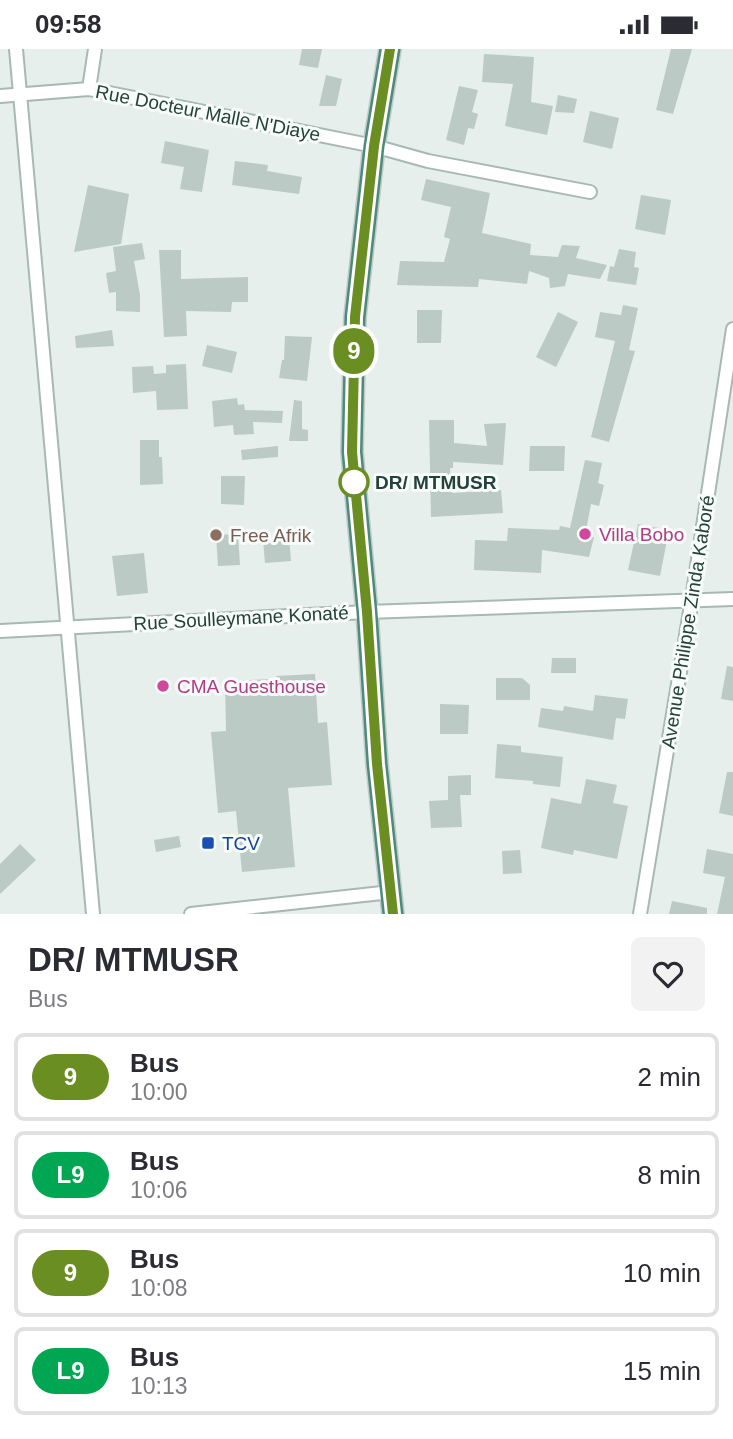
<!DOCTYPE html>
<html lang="en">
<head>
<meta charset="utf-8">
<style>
  :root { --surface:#fff; --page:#f2f2f3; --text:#2b2b33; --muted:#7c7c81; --line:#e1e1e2 }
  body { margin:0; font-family:Arial,sans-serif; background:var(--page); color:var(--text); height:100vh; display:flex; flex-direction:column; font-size:26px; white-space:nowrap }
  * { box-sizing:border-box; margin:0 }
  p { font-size:23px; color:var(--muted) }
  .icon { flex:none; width:38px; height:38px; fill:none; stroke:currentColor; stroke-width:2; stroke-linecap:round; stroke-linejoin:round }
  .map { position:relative; height:865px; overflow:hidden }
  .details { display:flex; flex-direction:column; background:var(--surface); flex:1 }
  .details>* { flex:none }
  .badge { padding:0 14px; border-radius:23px; font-size:24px; line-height:46px }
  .map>.badge { position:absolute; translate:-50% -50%; box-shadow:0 0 0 4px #fff }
  .round { display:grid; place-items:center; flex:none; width:74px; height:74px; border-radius:10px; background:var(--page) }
  .overview { display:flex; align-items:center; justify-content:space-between; height:119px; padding:0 28px }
  h1 { font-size:33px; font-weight:600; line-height:52px }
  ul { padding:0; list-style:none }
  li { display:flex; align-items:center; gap:21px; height:88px; margin:0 14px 10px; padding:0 14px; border:4px solid var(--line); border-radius:10px }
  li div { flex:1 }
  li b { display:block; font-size:26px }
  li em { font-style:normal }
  li .badge { min-width:77px; font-weight:700; text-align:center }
  .status { display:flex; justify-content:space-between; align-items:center; height:49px; padding:0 35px; background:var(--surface); direction:ltr }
  .status svg { height:19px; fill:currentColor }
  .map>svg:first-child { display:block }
</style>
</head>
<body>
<div class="status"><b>09:58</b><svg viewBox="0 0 49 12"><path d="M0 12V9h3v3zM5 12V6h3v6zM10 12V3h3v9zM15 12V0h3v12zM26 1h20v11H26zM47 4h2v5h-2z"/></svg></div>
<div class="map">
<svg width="733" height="865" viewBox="0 0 733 865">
  <rect width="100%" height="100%" fill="#e6efeb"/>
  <!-- building -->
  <g fill="#bbcac4">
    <path d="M 302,0 L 322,0 L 318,19 L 299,16 Z"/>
    <path d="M 671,0 L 692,0 L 673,65 L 656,61 Z"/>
    <path d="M 484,5 L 534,8 L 531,53 L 553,57 L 547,86 L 505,77 L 513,35 L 482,33 Z"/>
    <path d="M 326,26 L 342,30 L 336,57 L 319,57 Z"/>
    <path d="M 459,37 L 478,41 L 472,63 L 478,65 L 474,80 L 468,79 L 464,96 L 446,91 Z"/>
    <path d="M 558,46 L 577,50 L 574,64 L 555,63 Z"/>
    <path d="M 590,62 L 619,69 L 612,100 L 583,93 Z"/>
    <path d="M 165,92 L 209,101 L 202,143 L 180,140 L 184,118 L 161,114 Z"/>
    <path d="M 235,112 L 268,116 L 267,122 L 302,128 L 299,145 L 232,136 Z"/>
    <path d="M 426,130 L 490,144 L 482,184 L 531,195 L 530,206 L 558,208 L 562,196 L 580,197 L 576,209 L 607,216 L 600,230 L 568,225 L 565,237 L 550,239 L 549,229 L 529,222 L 527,235 L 479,230 L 478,238 L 397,236 L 400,212 L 444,213 L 450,190 L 444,188 L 451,158 L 421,151 Z"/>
    <path d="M 88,136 L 129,145 L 121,195 L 74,203 Z"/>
    <path d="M 641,146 L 671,151 L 665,186 L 635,180 Z"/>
    <path d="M 142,194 L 145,210 L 134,212 L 140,246 L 140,263 L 116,262 L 116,243 L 109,244 L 106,224 L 116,222 L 113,198 Z"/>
    <path d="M 619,200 L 636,203 L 634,218 L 639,219 L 636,236 L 607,232 L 610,217 L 614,218 Z"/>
    <path d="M 159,201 L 181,201 L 181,230 L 248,228 L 248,253 L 232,253 L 231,263 L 186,262 L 187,287 L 164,288 Z"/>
    <path d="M 623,256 L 638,259 L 629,301 L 635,302 L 609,393 L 591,388 L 615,292 L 595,288 L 600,263 L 621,266 Z"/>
    <path d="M 417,261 L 442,261 L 441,294 L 417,294 Z"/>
    <path d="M 558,263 L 578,273 L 556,318 L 536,308 Z"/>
    <path d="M 112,281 L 114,297 L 76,299 L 75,287 Z"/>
    <path d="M 285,287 L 312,288 L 307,332 L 279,329 L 282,311 L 284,311 Z"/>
    <path d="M 207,296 L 237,303 L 232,324 L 202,317 Z"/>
    <path d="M 186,315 L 188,360 L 157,361 L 156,342 L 133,344 L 132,318 L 153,317 L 154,325 L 166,324 L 166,316 Z"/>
    <path d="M 237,349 L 238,356 L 244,355 L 245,361 L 283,362 L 282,374 L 253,373 L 254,385 L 234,386 L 233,376 L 214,378 L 212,352 Z"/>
    <path d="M 294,351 L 302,352 L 302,380 L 308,381 L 308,392 L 289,392 Z"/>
    <path d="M 429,371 L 454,371 L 454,394 L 487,397 L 484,375 L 506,374 L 503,416 L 453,413 L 453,419 L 450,419 L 452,444 L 501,441 L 503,464 L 431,468 Z"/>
    <path d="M 140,391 L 159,391 L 159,408 L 162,408 L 163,435 L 140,436 Z"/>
    <path d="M 278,397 L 278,408 L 242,411 L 241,401 Z"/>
    <path d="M 530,397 L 565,397 L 564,422 L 529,422 Z"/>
    <path d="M 585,411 L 602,414 L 598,434 L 604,436 L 599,457 L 591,455 L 585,487 L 594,488 L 589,508 L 542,501 L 541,524 L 474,521 L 475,491 L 507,492 L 508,479 L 559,481 L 560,477 L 570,479 Z"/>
    <path d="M 221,427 L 245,427 L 244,456 L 221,455 Z"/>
    <path d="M 638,475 L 669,481 L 660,527 L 628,521 Z"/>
    <path d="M 238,485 L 240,516 L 218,517 L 216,486 Z"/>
    <path d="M 289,488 L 291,512 L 265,514 L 263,491 Z"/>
    <path d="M 144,504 L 148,544 L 117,547 L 112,507 Z"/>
    <path d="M 552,609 L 576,609 L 576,624 L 551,624 Z"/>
    <path d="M 727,617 L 733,618 L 733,652 L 721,650 Z"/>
    <path d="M 315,625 L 318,674 L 327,673 L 332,736 L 288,739 L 295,818 L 242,823 L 236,762 L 218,764 L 211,683 L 226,682 L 225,632 L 276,630 L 276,627 Z"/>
    <path d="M 496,629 L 522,629 L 530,636 L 530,651 L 496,651 Z"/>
    <path d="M 595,646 L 628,650 L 625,670 L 616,669 L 613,691 L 538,678 L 541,659 L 563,662 L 564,657 L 593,662 Z"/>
    <path d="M 440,655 L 469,656 L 468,685 L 440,685 Z"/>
    <path d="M 497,695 L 521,697 L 521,703 L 563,708 L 560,738 L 533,735 L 533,732 L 495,729 Z"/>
    <path d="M 727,723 L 733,723 L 733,767 L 719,764 Z"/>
    <path d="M 471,726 L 471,746 L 460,746 L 462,778 L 431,779 L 429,752 L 448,751 L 448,727 Z"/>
    <path d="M 586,730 L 617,736 L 613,754 L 628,757 L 617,810 L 574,801 L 573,806 L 541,799 L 551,749 L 581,755 Z"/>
    <path d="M 179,787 L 181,798 L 156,803 L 154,791 Z"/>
    <path d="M 20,795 L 36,811 L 0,845 L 0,815 Z"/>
    <path d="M 707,800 L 733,805 L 733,865 L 717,865 L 725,828 L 703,824 Z"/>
    <path d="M 520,801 L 522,824 L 503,825 L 502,802 Z"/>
    <path d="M 672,852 L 707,859 L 707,865 L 669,865 Z"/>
  </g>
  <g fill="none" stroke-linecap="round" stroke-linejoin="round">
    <defs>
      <g id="minor">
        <path d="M 16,0 L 93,865"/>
        <path d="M 89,40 L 95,0"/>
        <path d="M 0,47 L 89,40 L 374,97 L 428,112 L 590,143"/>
        <path d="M 0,582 L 367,563 L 733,550"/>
        <path d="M 191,865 L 391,843"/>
        <path d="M 640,865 L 692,550 L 733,280"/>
      </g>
      <path id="trunk" d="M 390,0 L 374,97 L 355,268 L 352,403 L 367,563 L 377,715 L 393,865"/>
    </defs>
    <!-- minor casing -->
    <use href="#minor" stroke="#a8b8b2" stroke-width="16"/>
    <!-- trunk casing -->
    <use href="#trunk" stroke="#c2cac8" stroke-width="24"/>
    <!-- minor -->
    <use href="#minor" stroke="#fff" stroke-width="12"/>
    <!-- trunk -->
    <use href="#trunk" stroke="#4c8a7c" stroke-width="21"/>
  </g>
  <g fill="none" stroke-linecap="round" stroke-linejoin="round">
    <defs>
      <path id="line" d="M 390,0 L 374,97 L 355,268 L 352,403 L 367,563 L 377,715 L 393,865"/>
    </defs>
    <!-- line casing -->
    <use href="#line" stroke="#fff" stroke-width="16"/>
    <!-- line -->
    <use href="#line" stroke="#6b8e23" stroke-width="10"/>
  </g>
  <!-- markers -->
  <circle fill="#fff" stroke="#6b8e23" stroke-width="3.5" cx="354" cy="433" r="14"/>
  <g fill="#d1479c" stroke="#f7fbf9" stroke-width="2.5">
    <circle cx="585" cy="485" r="7"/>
    <circle cx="163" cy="637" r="7"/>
  </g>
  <circle fill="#8d6e63" stroke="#f7fbf9" stroke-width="2.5" cx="216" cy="486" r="7"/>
  <rect fill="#1a4fb4" stroke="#f7fbf9" stroke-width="2.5" x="201" y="787" width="14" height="14" rx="3.5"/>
  <g text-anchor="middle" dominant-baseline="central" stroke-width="6" stroke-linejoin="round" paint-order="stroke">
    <!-- street labels -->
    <g font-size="19" fill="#24423a" stroke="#f7fbf9">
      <text transform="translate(208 64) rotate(11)">Rue Docteur Malle N'Diaye</text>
      <text transform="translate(241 569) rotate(-3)">Rue Soulleymane Konaté</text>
      <text transform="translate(688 573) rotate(-81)">Avenue Philippe Zinda Kaboré</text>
    </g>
    <!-- stop labels -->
    <g font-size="19" font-weight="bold" fill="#24423a" stroke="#f7fbf9" text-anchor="start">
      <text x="375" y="433">DR/ MTMUSR</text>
    </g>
    <!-- hotel labels -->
    <g font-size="19" fill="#b23c85" stroke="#f7fbf9" text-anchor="start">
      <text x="599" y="485">Villa Bobo</text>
      <text x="177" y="637">CMA Guesthouse</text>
    </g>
    <!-- education labels -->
    <g font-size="19" fill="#785e54" stroke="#f7fbf9" text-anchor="start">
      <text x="230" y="486">Free Afrik</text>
    </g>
    <!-- transit labels -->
    <g font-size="19" fill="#164399" stroke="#f7fbf9" text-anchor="start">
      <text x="222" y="794">TCV</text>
    </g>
  </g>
</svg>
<b class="badge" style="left:354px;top:302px;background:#6b8e23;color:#fff">9</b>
</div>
<section class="details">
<div class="overview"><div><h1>DR/ MTMUSR</h1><p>Bus</p></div><a class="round"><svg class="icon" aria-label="heart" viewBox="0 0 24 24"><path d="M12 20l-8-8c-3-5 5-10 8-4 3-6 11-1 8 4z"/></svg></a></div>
<ul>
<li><span class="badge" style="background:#6b8e23;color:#fff">9</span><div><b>Bus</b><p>10:00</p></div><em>2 min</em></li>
<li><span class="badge" style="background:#00a651;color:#fff">L9</span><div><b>Bus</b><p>10:06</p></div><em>8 min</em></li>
<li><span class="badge" style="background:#6b8e23;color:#fff">9</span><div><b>Bus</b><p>10:08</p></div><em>10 min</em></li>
<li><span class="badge" style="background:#00a651;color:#fff">L9</span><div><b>Bus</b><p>10:13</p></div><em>15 min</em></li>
</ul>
</section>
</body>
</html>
